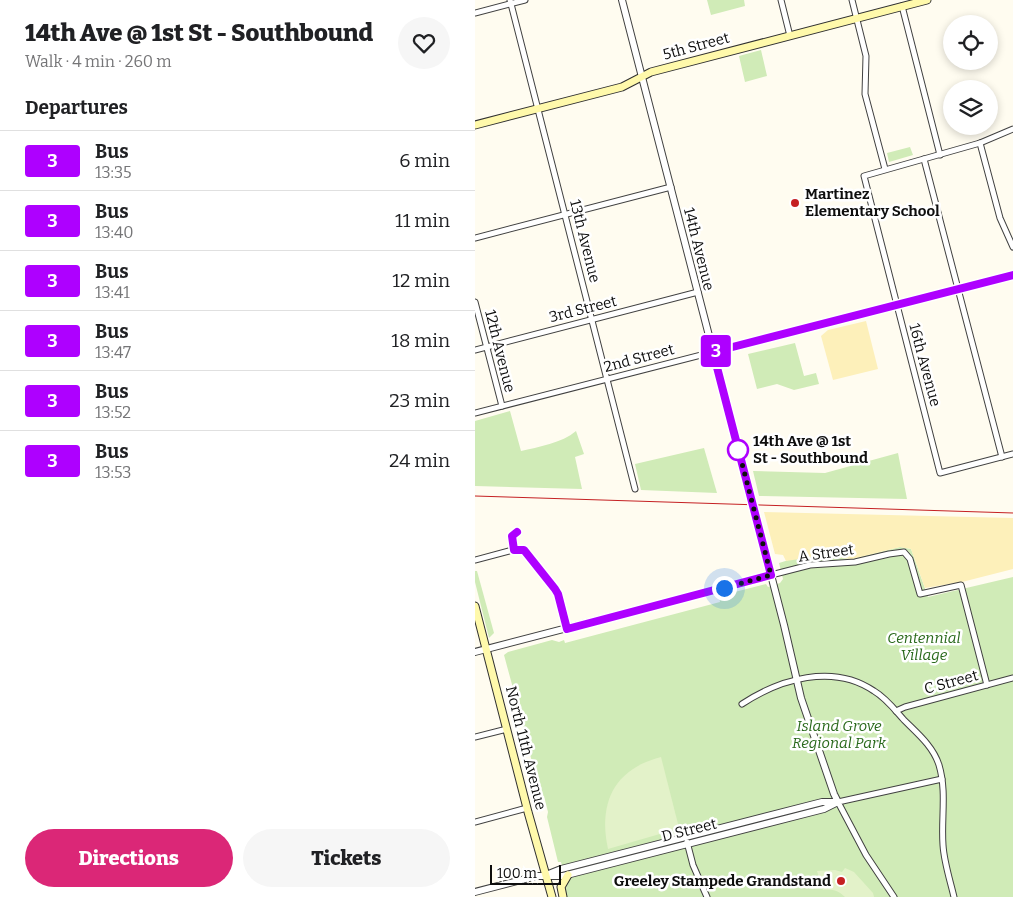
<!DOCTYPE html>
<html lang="en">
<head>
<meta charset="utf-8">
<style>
  :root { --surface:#fff; --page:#f6f6f6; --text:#202124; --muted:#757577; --line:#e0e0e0; --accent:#db2777 }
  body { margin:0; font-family:Bitter,serif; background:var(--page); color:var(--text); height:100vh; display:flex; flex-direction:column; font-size:19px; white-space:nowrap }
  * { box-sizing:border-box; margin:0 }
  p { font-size:16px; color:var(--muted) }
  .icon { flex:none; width:28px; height:28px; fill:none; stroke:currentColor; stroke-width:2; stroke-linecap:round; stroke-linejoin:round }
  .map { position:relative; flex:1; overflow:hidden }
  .details { display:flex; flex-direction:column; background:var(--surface); width:475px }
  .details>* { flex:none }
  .badge { padding:0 10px; border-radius:4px; font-size:18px; line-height:32px }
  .buttons { position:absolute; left:468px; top:15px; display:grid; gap:10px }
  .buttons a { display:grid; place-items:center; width:55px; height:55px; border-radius:50%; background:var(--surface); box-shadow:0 2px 8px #0003; font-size:25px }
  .scale { position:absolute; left:15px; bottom:12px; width:71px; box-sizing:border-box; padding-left:5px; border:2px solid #0e0e0e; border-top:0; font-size:14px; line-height:18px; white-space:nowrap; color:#0e0e0e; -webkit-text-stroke:4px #fff; paint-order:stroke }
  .you { position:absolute; width:25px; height:25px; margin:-12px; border:4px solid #fff; border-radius:50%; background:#1a73e8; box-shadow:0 0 0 8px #1a73e833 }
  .map>.badge { position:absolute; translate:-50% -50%; box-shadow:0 0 0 2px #fff }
  h2 { padding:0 25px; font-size:19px; line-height:45px }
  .round { display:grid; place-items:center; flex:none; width:52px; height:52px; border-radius:26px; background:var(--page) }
  .summary { display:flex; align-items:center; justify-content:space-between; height:85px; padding:0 25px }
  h1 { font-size:24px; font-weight:800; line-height:38px }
  .cta { display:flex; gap:10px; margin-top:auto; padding:10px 25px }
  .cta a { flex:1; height:58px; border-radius:30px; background:var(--accent); color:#fff; font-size:20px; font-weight:800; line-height:58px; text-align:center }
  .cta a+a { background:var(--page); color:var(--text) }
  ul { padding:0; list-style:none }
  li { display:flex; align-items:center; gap:15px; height:60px; padding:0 25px; border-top:1px solid var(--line) }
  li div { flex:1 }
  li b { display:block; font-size:19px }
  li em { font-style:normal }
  li .badge { min-width:55px; font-weight:700; text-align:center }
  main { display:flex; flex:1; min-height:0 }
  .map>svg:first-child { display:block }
</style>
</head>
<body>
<main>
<section class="details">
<div class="summary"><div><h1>14th Ave @ 1st St - Southbound</h1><p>Walk · 4 min · 260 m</p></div><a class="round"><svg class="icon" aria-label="heart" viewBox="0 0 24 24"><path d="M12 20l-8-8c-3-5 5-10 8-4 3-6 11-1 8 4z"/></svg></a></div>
<h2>Departures</h2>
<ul>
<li><span class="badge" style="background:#ae00ff;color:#fff">3</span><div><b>Bus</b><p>13:35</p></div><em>6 min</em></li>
<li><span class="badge" style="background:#ae00ff;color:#fff">3</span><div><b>Bus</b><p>13:40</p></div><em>11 min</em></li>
<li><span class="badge" style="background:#ae00ff;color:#fff">3</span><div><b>Bus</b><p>13:41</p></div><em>12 min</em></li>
<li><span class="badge" style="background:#ae00ff;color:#fff">3</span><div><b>Bus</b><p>13:47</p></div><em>18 min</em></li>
<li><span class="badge" style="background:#ae00ff;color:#fff">3</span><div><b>Bus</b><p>13:52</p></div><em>23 min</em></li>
<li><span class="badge" style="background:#ae00ff;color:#fff">3</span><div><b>Bus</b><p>13:53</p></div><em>24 min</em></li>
</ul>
<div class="cta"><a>Directions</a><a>Tickets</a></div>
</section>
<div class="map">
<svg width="538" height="897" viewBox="0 0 538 897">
  <rect width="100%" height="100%" fill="#fffcf0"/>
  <!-- green -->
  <g fill="#d0ebb7">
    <path d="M 232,0 L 269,0 L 270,6 L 236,15 Z"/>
    <path d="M 286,50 L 292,76 L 270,82 L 264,56 Z"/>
    <path d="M 435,147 L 438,155 L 414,162 L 412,153 Z"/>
    <path d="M 320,343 L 329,376 L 341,373 L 344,384 L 319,390 L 302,384 L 282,389 L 273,354 Z"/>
    <path d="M 35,411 L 46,451 C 63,447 87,443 101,431 L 109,454 L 100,457 L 107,489 L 0,486 L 0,421 Z"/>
    <path d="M 229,448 L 242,493 L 166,490 L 160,464 Z"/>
    <path d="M 423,453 L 432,499 L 284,496 L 278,471 L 350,473 Z"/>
    <path d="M 425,547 L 436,549 L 453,597 L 538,577 L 538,897 L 92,897 L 90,890 L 92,884 L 86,862 L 83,862 L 72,817 L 73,812 L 69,796 L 65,794 L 50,734 L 50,729 L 49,729 L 29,655 L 33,652 L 77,640 L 84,642 L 89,640 L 90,643 L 245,602 L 244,596 L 291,584 L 293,587 L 305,583 L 308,579 L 304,563 L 317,559 L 345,556 L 377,559 Z"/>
    <path d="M 2,571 L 19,633 L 14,638 L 0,582 L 0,571 Z"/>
  </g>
  <!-- sand -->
  <g fill="#fdf0ba">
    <path d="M 391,321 L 403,369 L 358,380 L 346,336 L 353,330 Z"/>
    <path d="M 289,512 L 538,518 L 538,569 L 487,582 L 450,588 L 436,549 L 425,547 L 377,559 L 345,556 L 311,561 L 308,555 L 300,554 Z"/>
  </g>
  <!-- pitch -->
  <g fill="#e3f2c9">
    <path d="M 186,757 L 203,824 L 202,829 L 133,849 C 123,803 139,769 186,757 Z"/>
    <path d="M 370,868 L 379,872 L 398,893 L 399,897 L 370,897 C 363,890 357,889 348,890 L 342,871 L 360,870 L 367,872 Z"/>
  </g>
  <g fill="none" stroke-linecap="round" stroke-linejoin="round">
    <defs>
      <g id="minor">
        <path d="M 35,0 L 160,489"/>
        <path d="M 306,0 L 315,36"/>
        <path d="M 377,0 L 391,56 L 390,94 L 410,169"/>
        <path d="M 427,6 L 465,155"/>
        <path d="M 0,13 L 50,0"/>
        <path d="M 538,129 L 505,143 L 389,176 L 465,473 L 538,454"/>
        <path d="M 505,143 L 525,218 L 538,247"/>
        <path d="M 449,159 L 527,457"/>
        <path d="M 0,238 L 196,187"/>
        <path d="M 0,302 L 27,406"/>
        <path d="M 0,350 L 223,292"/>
        <path d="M 0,413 L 538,275"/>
        <path d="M 0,560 L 34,551"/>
        <path d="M 296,575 L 335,565 L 380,562 L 414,554 L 429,552 L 435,559 L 445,594 L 486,585 L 512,685"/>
        <path d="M 267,704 C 305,679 358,663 399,691 C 411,698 420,710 429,720 C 442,733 458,746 464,765 C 472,792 466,818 468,845 C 469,862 475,880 479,897"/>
        <path d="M 421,711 L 430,707 L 538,678"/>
        <path d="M 0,737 L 32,729"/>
        <path d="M 0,822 L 52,808"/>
        <path d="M 212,842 L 218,865 L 232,897"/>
        <path d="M 419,897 L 391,855 L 363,802 L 467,779"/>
      </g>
      <g id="tertiary">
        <path d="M 147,0 L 309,625 L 326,698 L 359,794 L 363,802"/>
        <path d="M 0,652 L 296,575"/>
        <path d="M 71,875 L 86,869 L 347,802 L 362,802"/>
        <path d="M 0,892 L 62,876 L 88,876 L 349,809 L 363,802"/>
      </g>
      <g id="secondary">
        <path d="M 0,125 L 147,87 L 176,72 L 452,0"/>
        <path d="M 0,606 L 53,812 L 77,897"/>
        <path d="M 88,897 L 86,887 L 93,875"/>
      </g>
    </defs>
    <!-- minor casing -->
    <use href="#minor" stroke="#414141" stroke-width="7"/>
    <!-- tertiary casing -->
    <use href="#tertiary" stroke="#414141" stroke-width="8"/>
    <!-- secondary casing -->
    <use href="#secondary" stroke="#303030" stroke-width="9"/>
    <!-- minor -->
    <use href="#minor" stroke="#fff" stroke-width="5"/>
    <!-- tertiary -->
    <use href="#tertiary" stroke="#fff" stroke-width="6"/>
    <!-- secondary -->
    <use href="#secondary" stroke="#fff9ab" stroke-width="7"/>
    <!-- rail -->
    <path stroke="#c52022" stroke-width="1" d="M 0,496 L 538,513"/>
  </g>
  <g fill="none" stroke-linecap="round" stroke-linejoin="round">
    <defs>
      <path id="line" d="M 42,532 L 37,536 L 39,550 L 49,550 L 80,589 L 83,594 L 92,629 L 296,575 L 238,352 L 538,275"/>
    </defs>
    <!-- line casing -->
    <use href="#line" stroke="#fff" stroke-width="11"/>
    <!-- line -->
    <use href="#line" stroke="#ae00ff" stroke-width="8"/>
    <!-- walk -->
    <path stroke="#0e0e0e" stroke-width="5" stroke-dasharray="0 9" d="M 249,588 L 296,575 L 263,448 L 263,450"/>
  </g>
  <!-- markers -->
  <g fill="#c52022" stroke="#fff" stroke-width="2">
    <circle cx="320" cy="203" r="5"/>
    <circle cx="366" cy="881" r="5"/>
  </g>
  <circle fill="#fff" stroke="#ae00ff" stroke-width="2.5" cx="263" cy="450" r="10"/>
  <g text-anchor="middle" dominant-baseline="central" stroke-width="5" stroke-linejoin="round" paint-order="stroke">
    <!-- street labels -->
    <g font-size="15" fill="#0e0e0e" stroke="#fff">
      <text transform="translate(221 46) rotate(-15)">5th Street</text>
      <text transform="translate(110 241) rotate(76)">13th Avenue</text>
      <text transform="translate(224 249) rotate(76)">14th Avenue</text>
      <text transform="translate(108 309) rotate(-14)">3rd Street</text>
      <text transform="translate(25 351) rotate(76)">12th Avenue</text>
      <text transform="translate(164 358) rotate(-15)">2nd Street</text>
      <text transform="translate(450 365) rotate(75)">16th Avenue</text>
      <text transform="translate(351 553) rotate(-8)">A Street</text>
      <text transform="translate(476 682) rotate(-15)">C Street</text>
      <text transform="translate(51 748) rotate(76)">North 11th Avenue</text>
      <text transform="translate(214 830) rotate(-14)">D Street</text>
    </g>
    <!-- poi labels -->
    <g font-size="15" font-weight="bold" fill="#0e0e0e" stroke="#fff" text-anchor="start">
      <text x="330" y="194">Martinez<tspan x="330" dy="17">Elementary School</tspan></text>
      <text x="356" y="881" text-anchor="end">Greeley Stampede Grandstand</text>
    </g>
    <!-- stop labels -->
    <g font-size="15" font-weight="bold" fill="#0e0e0e" stroke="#fff" text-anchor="start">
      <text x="278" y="441">14th Ave @ 1st<tspan x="278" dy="17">St - Southbound</tspan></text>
    </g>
    <!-- park labels -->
    <g font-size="15" font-style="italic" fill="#29691b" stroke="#fff">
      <text x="449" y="638">Centennial<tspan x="449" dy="17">Village</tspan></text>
      <text x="364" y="726">Island Grove<tspan x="364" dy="17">Regional Park</tspan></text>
    </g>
  </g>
</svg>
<div class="buttons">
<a><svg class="icon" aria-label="locate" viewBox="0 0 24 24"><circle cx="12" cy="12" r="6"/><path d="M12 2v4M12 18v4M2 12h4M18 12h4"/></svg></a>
<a><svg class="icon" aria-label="layers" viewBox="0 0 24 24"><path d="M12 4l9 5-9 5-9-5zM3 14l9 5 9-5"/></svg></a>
</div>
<div class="scale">100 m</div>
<div class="you" style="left:249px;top:588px"></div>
<b class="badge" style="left:241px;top:351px;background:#ae00ff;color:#fff">3</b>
</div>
</main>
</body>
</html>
